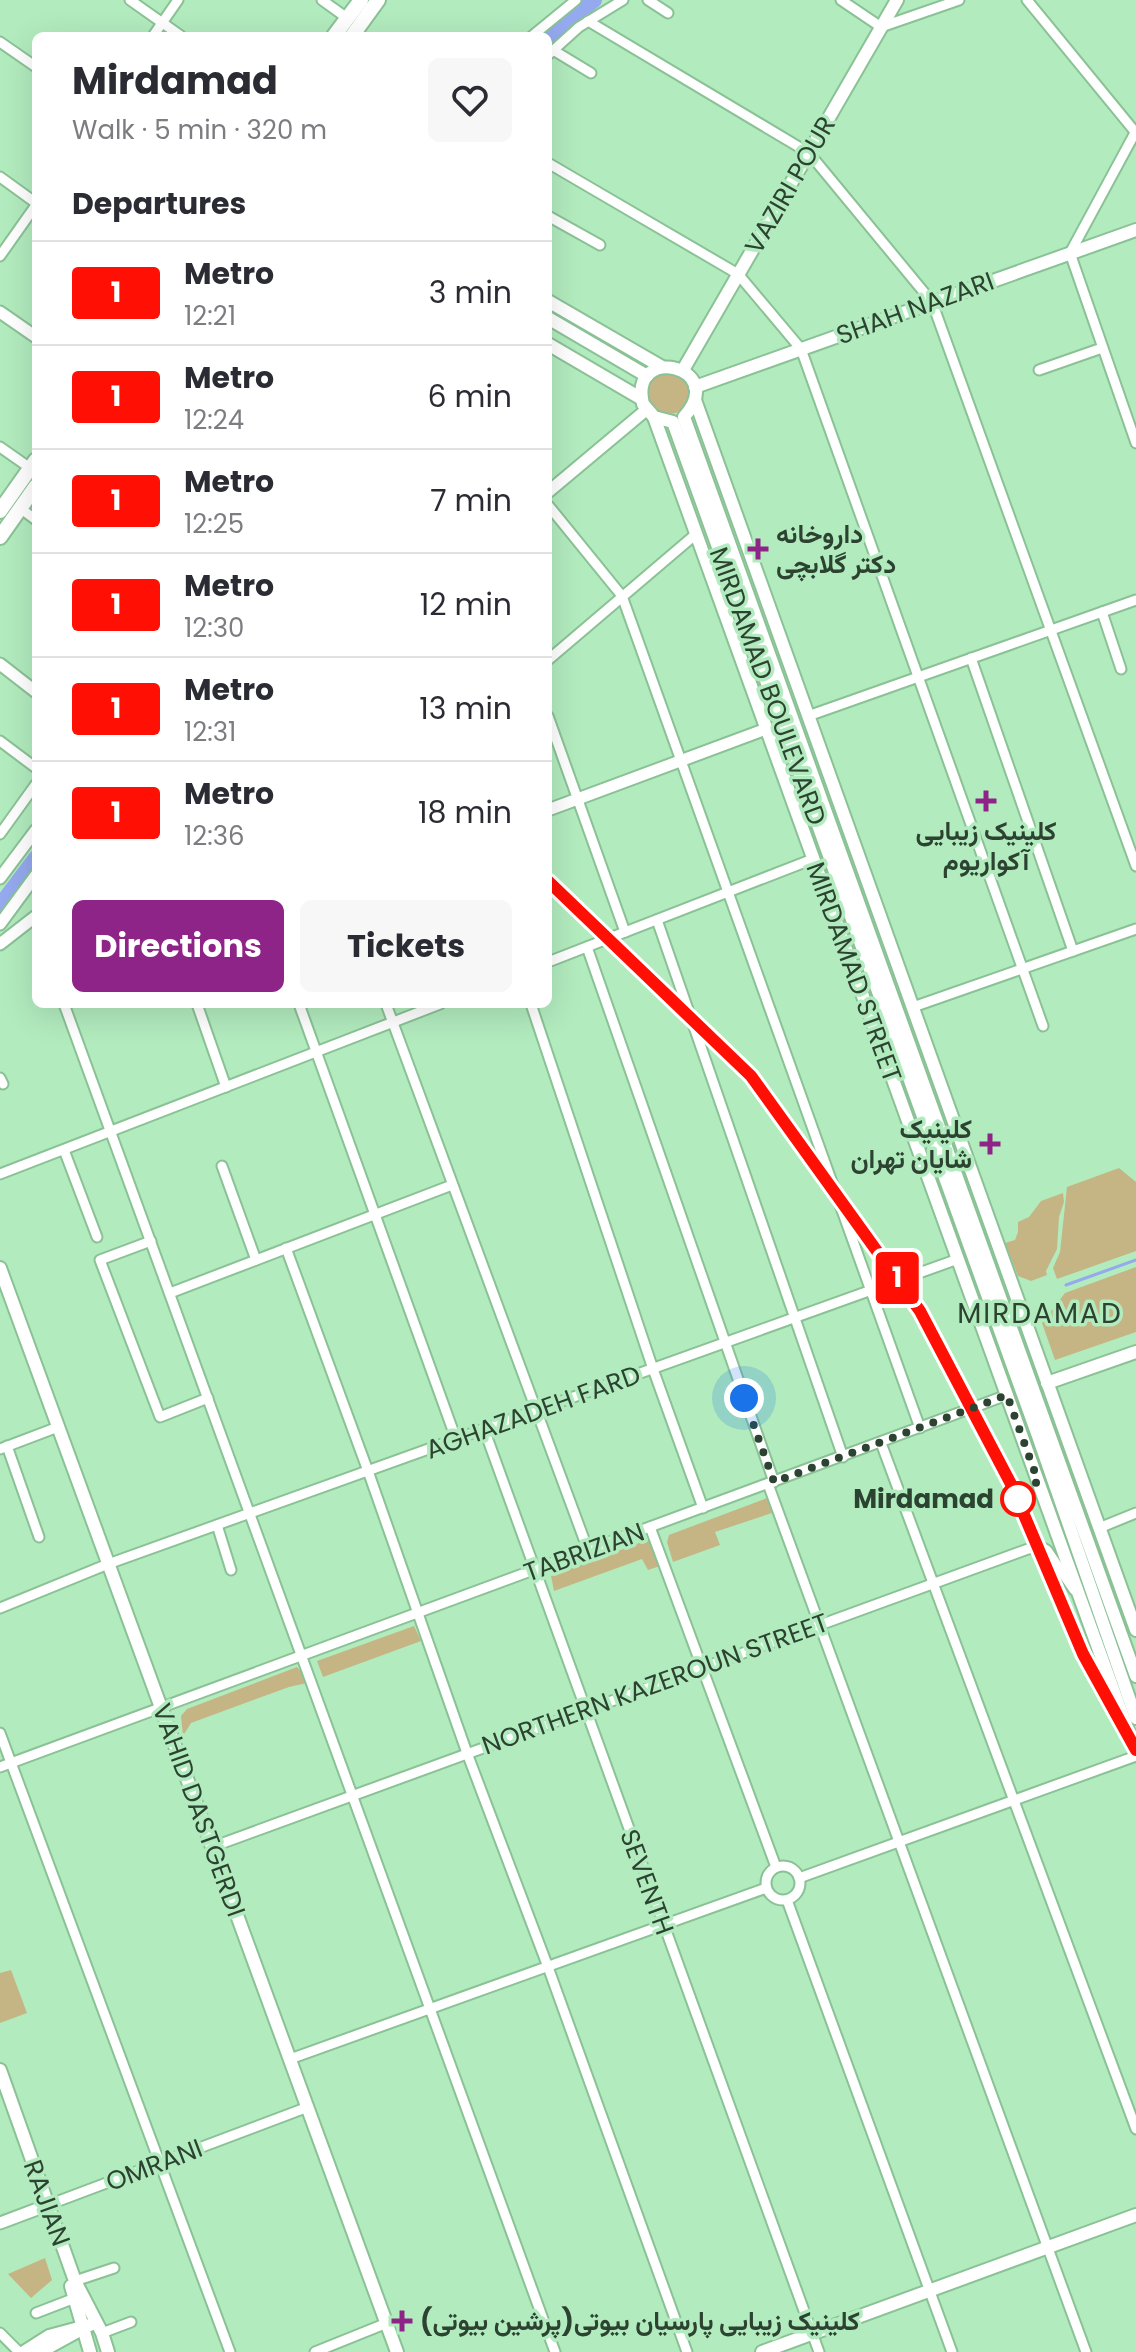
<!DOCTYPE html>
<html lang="en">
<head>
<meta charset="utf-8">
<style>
  :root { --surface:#fff; --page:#f7f7f7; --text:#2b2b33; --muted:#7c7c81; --line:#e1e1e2; --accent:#8e2488 }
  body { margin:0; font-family:Poppins,Vazirmatn,sans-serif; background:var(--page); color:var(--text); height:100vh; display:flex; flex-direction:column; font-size:30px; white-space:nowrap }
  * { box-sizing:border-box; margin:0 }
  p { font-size:26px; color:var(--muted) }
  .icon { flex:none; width:44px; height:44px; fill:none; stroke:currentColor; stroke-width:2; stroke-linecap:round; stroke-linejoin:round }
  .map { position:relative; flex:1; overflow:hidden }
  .sheet { position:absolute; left:32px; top:32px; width:520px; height:976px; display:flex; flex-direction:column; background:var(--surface); border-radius:12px; box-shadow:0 8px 32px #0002 }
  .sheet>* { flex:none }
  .badge { padding:0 16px; border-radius:6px; font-size:28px; line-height:52px }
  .you { position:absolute; width:40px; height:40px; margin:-20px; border:6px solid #fff; border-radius:50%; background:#1a73e8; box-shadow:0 0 0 12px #1a73e833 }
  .map>.badge { position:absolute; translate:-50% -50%; box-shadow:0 0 0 4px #fff }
  h2 { padding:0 40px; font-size:30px; line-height:72px }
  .round { display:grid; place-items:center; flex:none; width:84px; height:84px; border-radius:12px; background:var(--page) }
  .overview { display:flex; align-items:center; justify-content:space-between; height:136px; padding:0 40px }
  h1 { font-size:38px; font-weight:700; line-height:60px }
  .action { display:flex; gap:16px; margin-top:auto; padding:16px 40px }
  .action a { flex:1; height:92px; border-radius:12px; background:var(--accent); color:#fff; font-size:32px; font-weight:700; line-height:92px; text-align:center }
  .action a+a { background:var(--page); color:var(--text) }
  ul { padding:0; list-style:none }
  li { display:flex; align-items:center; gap:24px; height:104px; padding:0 40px; border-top:2px solid var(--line) }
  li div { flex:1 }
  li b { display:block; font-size:30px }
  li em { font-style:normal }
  li .badge { min-width:88px; font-weight:700; text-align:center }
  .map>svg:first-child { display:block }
</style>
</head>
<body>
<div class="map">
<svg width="1136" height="2352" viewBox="0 0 1136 2352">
  <rect width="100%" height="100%" fill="#b2ebbe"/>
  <!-- green -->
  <g fill="#c6b584">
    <circle cx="669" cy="393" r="21"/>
    <path d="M 1119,1168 L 1136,1182 L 1136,1251 L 1057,1279 L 1053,1268 L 1060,1252 L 1067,1187 Z"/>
    <path d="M 1063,1193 L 1064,1202 L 1059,1217 L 1057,1249 L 1046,1271 L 1047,1275 L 1031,1281 L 1018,1276 L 1005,1243 L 1015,1240 L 1018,1232 L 1018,1222 L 1029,1217 L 1041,1201 Z"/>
    <path d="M 1136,1267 L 1136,1332 L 1055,1360 L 1042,1323 L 1065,1293 Z"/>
    <path d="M 767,1498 L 772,1513 L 715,1532 L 720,1545 L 673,1562 L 667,1542 L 669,1535 Z"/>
    <path d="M 650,1539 L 660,1566 L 648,1570 L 642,1559 L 554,1591 L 551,1576 Z"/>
    <path d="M 414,1626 L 421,1641 L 323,1677 L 317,1661 Z"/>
    <path d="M 297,1667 L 305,1676 L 307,1683 L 289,1687 L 191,1723 L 183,1736 L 181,1716 L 187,1709 Z"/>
    <path d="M 11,1970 L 27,2013 L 0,2023 L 0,1973 Z"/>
    <path d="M 45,2258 L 52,2280 L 31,2298 L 8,2274 Z"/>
  </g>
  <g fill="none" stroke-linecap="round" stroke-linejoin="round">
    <!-- stream -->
    <path stroke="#94a9ee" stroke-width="3" d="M 1066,1285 L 1136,1260"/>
    <!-- river -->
    <g stroke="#94a9ee" stroke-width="16">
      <path d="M 548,37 L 594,0"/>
      <path d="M 0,906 L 36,858"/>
    </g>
    <defs>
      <g id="minor">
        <path d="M 130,0 L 181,36"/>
        <path d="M 322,0 L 347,18"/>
        <path d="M 648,0 L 668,13"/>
        <path d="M 841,0 L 881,27 L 959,0"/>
        <path d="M 1027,0 L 1136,133"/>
        <path d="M 588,21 L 809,153 L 932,302 L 1136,866"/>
        <path d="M 153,36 L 178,0"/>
        <path d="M 532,36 L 576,0"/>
        <path d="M 0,42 L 36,67"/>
        <path d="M 553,50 L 591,73"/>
        <path d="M 548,55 L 579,27 L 623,0"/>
        <path d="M 1136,131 L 1070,253 L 1136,443"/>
        <path d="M 548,163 L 738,274 L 801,349 L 1043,1026"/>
        <path d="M 0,177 L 36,203"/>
        <path d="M 548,216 L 600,245"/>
        <path d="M 0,256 L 36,205"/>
        <path d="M 1039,370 L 1102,348"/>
        <path d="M 0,447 L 30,468"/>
        <path d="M 548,505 L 622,596 L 920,1428"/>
        <path d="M 20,508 L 36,520"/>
        <path d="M 1102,612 L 1121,669"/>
        <path d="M 971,658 L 1073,951"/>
        <path d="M 548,660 L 696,534"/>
        <path d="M 548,716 L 625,932"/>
        <path d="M 808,716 L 1136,600"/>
        <path d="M 0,741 L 36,768"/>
        <path d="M 0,834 L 36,784"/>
        <path d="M 657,920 L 843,1457"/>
        <path d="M 587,947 L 774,1482"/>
        <path d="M 548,962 L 813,859"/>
        <path d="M 64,1004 L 555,2352"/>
        <path d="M 197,1004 L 226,1087"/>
        <path d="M 299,1004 L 456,1439"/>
        <path d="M 386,1004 L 588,1550"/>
        <path d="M 531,1004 L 653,1369 L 703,1508"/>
        <path d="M 913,1007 L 1136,929"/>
        <path d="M 0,1078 L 3,1084"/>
        <path d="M 64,1150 L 97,1237"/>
        <path d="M 222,1166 L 256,1260"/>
        <path d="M 0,1174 L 440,1004"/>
        <path d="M 151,1241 L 100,1260 L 160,1417 L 208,1398"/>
        <path d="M 286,1248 L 368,1471 L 467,1753 L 548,1967 L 687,2352"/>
        <path d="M 170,1293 L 452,1185"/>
        <path d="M 484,1429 L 819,2352"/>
        <path d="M 881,1443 L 1136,2129"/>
        <path d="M 7,1446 L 39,1537"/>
        <path d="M 0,1449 L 58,1427"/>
        <path d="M 768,1484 L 1086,2352"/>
        <path d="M 217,1525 L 231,1570"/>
        <path d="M 650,1527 L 776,1867"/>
        <path d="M 1099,1528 L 1136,1513"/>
        <path d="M 0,1608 L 108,1564 L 958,1259"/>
        <path d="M 0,1733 L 230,2352"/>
        <path d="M 0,1767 L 1007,1395"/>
        <path d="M 212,1847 L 1028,1549 L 1041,1547 L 1047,1550 L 1074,1590"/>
        <circle cx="783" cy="1883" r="17"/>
        <path d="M 799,1878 L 1136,1756"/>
        <path d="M 787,1900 L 952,2352"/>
        <path d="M 290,2059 L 766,1888"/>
        <path d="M 48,2205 L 308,2107"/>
        <path d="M 75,2281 L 114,2268"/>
        <path d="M 36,2313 L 75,2298"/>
        <path d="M 0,2333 L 19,2352"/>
        <path d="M 102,2333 L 131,2322"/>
        <path d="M 315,2352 L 387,2323"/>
      </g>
      <g id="tertiary">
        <path d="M 0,312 L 36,337"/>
        <path d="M 548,492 L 646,410"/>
        <path d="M 0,664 L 36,692"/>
        <path d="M 548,810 L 766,729"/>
        <path d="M 0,878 L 36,830"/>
        <path d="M 0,924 L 36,875"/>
        <path d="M 0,944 L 36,916"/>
        <path d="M 0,2223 L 48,2205"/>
      </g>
      <g id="secondary">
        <path d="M 548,301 L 662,367"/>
        <path d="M 548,318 L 647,376"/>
        <path d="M 548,344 L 642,399"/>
        <path d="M 683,370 L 897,0"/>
        <path d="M 695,387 L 1136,230"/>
        <path d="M 695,400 L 1136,1630"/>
        <path d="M 654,417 L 1136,1753"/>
        <path d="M 0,1268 L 397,2352"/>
        <path d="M 1047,1383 L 1136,1352"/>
        <path d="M 1136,1676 L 684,417 C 730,366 628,343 643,404 L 654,417 L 673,422 L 1038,1436 L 1136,1718"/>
        <path d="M 0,2070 L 75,2281 L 102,2333 L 108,2352"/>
        <path d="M 71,2286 L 90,2352"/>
        <path d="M 24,2352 L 49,2336 L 90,2325"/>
        <path d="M 40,2352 L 78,2331"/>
        <path d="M 762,2352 L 1136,2215"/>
      </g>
      <g id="primary">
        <path d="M 334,36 L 361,0"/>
        <path d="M 352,36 L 378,0"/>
        <path d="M 0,511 L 36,460"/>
        <path d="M 0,537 L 36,486"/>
      </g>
    </defs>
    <!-- minor casing -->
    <use href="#minor" stroke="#8ac296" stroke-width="13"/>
    <!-- tertiary casing -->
    <use href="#tertiary" stroke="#8ac296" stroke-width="15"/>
    <!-- secondary casing -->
    <use href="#secondary" stroke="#8ac296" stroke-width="16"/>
    <!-- primary casing -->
    <use href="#primary" stroke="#8ac296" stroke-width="18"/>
    <!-- minor -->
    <use href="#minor" stroke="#fff" stroke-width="9"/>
    <!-- tertiary -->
    <use href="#tertiary" stroke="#fff" stroke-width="11"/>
    <!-- secondary -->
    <use href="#secondary" stroke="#fff" stroke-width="12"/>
    <!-- primary -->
    <use href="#primary" stroke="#fff" stroke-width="14"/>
  </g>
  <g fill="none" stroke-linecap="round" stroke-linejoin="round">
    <defs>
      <path id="line" d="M 548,881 L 751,1076 L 920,1311 L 1011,1484 L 1083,1654 L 1136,1750"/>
    </defs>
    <!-- line casing -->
    <use href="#line" stroke="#fff" stroke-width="18"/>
    <!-- line -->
    <use href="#line" stroke="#ff0f04" stroke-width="12"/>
    <!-- walk -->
    <path stroke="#2c4331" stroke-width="8" stroke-dasharray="0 14.4" d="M 744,1398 L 774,1482 L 1007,1395 L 1038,1481 L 1018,1499"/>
  </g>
  <!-- markers -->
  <g fill="#8e2488" stroke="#b2ebbe" stroke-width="3">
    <path d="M754 537h8v8h8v8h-8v8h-8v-8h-8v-8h8z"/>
    <path d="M982 789h8v8h8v8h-8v8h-8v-8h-8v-8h8z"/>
    <path d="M986 1132h8v8h8v8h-8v8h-8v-8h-8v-8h8z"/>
    <path d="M398 2309h8v8h8v8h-8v8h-8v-8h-8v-8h8z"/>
  </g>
  <circle fill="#fff" stroke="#ff0f04" stroke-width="4" cx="1018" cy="1499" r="16"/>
  <g text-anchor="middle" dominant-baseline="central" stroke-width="7" stroke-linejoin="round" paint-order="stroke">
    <!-- street labels -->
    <g font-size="26" fill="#2c4331" stroke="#b2ebbe">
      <text transform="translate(790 185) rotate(-60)">VAZIRI POUR</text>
      <text transform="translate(915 308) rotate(-20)">SHAH NAZARI</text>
      <text transform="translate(768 686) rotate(70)">MIRDAMAD BOULEVARD</text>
      <text transform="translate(854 972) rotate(70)">MIRDAMAD STREET</text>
      <text transform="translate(533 1412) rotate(-20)">AGHAZADEH FARD</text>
      <text transform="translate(584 1552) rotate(-20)">TABRIZIAN</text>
      <text transform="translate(655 1684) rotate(-20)">NORTHERN KAZEROUN STREET</text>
      <text transform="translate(199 1810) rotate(70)">VAHID DASTGERDI</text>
      <text transform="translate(647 1882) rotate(70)">SEVENTH</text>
      <text transform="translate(154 2165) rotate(-21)">OMRANI</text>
      <text transform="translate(47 2203) rotate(70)">RAJIAN</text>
    </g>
    <!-- poi labels -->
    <g font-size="26" font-weight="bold" fill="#2c4331" stroke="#b2ebbe" text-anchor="start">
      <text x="776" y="534">داروخانه<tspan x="776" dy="30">دکتر گلابچی</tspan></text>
      <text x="986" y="831" text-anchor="middle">کلینیک زیبایی<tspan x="986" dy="30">آکواریوم</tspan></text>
      <text x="972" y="1129" text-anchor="end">کلینیک<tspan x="972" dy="30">شایان تهران</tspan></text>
      <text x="420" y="2321">کلینیک زیبایی پارسیان بیوتی(پرشین بیوتی)</text>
    </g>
    <!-- stop labels -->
    <g font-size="26" font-weight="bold" fill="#2c4331" stroke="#b2ebbe" text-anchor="end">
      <text x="994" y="1499">Mirdamad</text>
    </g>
    <!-- neighbourhood labels -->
    <g font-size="28" letter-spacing="2" fill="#2c4331" stroke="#b2ebbe">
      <text x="1040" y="1313">MIRDAMAD</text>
    </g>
  </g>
</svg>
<div class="you" style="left:744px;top:1398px"></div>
<b class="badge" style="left:897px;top:1278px;background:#ff0f04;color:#fff">1</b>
<section class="sheet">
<div class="overview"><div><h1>Mirdamad</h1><p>Walk · 5 min · 320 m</p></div><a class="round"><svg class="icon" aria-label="heart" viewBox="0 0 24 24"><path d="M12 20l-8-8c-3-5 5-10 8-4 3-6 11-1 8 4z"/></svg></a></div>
<h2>Departures</h2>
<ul>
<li><span class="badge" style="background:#ff0f04;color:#fff">1</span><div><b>Metro</b><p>12:21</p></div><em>3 min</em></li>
<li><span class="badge" style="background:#ff0f04;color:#fff">1</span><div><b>Metro</b><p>12:24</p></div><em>6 min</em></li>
<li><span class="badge" style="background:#ff0f04;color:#fff">1</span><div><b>Metro</b><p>12:25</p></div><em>7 min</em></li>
<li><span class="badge" style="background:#ff0f04;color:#fff">1</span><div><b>Metro</b><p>12:30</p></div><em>12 min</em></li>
<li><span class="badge" style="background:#ff0f04;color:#fff">1</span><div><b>Metro</b><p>12:31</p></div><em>13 min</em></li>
<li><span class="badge" style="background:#ff0f04;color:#fff">1</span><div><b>Metro</b><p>12:36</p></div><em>18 min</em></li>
</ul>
<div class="action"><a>Directions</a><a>Tickets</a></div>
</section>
</div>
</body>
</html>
